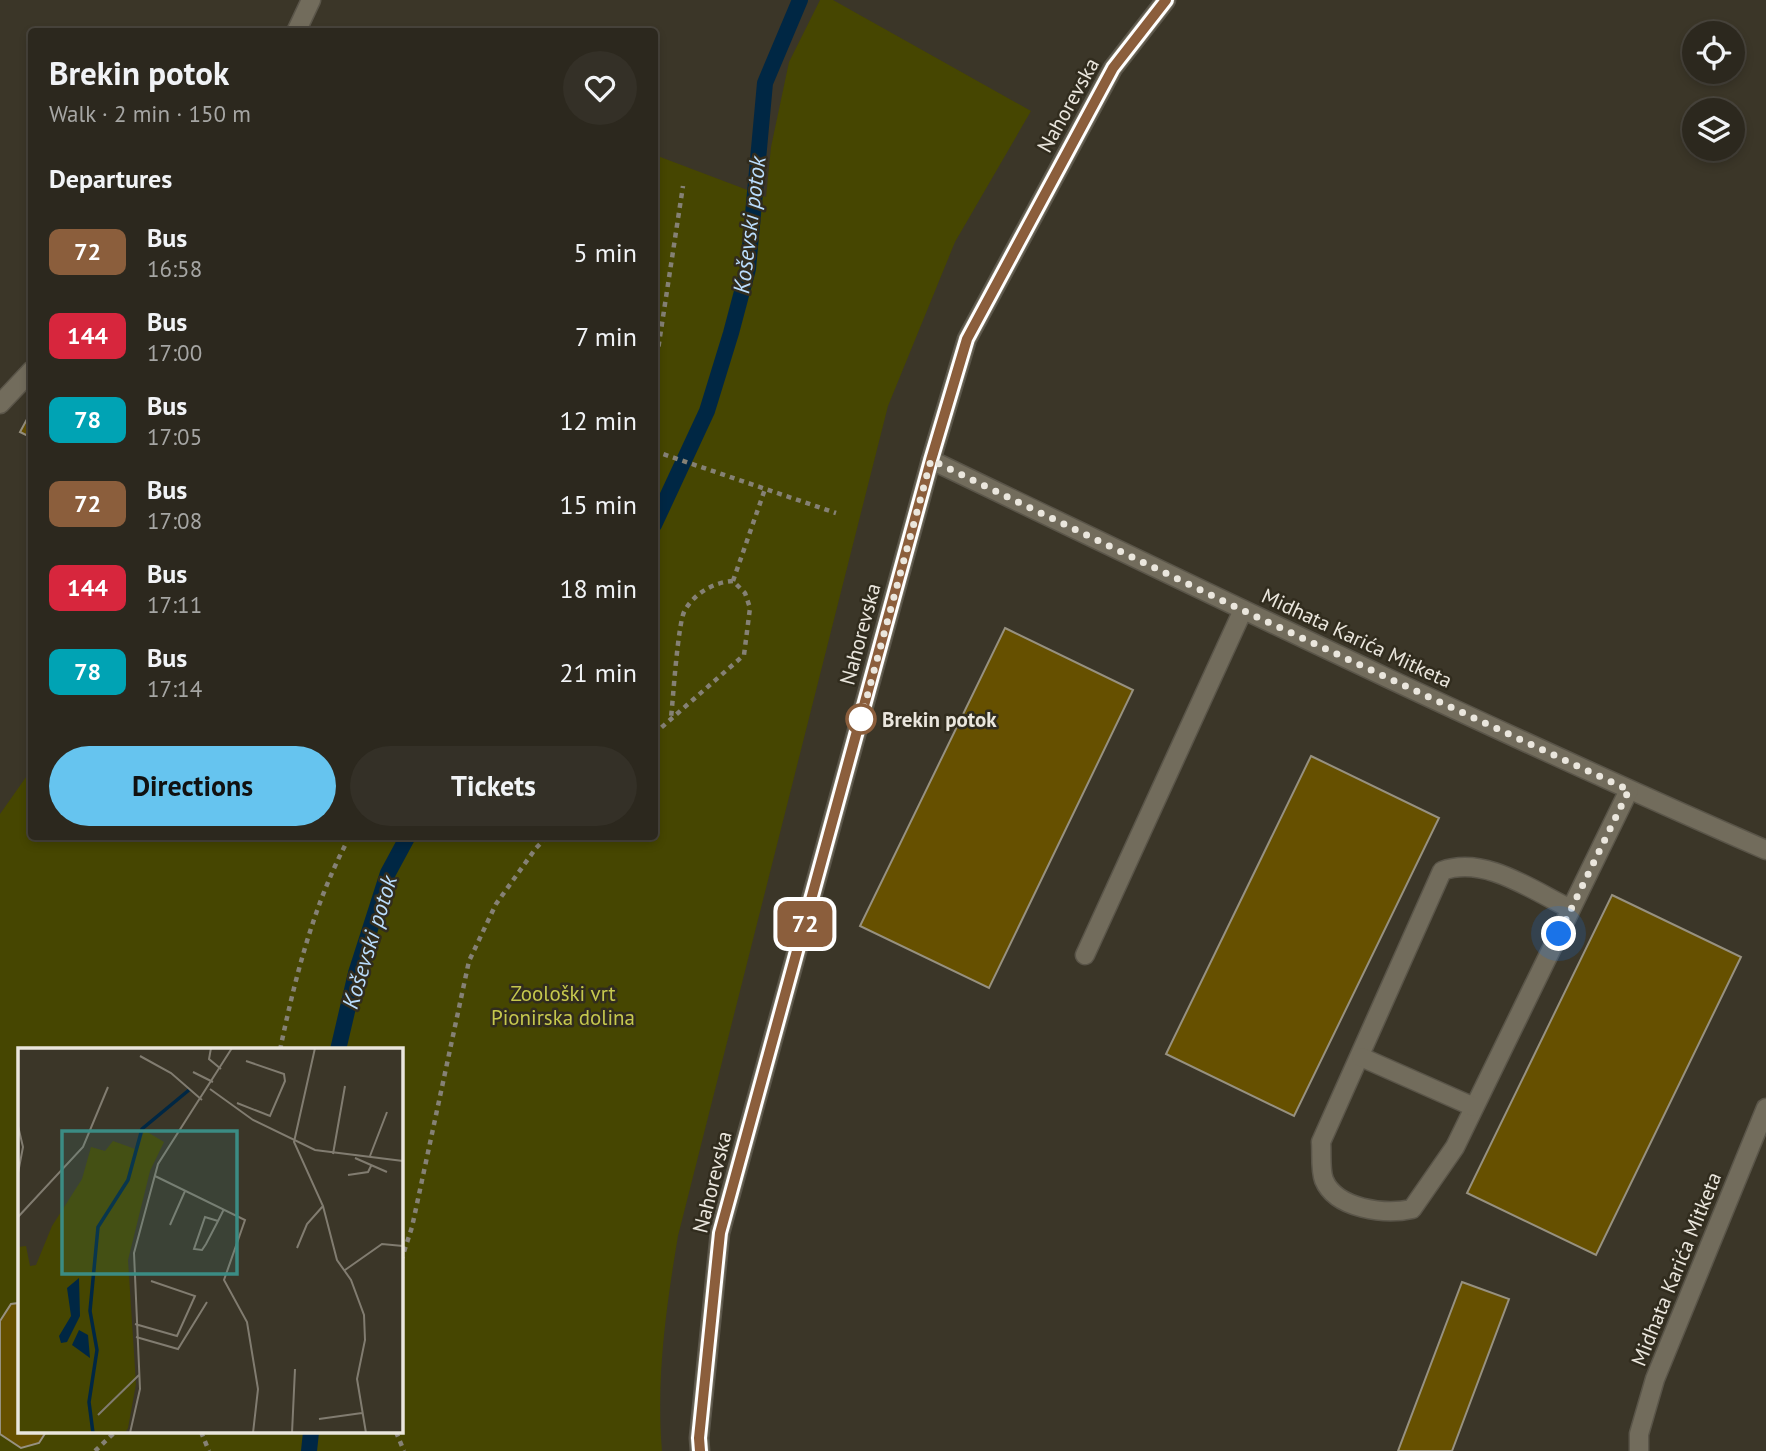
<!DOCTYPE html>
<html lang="en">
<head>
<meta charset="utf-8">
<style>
  :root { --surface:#2c281e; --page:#343027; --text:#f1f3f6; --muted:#a6a6a4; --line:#48443c; --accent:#66c4ef }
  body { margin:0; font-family:"PT Sans",sans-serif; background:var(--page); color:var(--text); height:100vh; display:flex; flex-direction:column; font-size:26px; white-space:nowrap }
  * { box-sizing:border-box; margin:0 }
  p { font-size:23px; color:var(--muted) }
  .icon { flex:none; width:38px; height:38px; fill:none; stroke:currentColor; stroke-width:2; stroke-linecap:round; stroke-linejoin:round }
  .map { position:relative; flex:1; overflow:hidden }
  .sheet { position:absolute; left:28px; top:28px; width:630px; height:812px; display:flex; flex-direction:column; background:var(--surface); border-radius:7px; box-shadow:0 4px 10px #0003,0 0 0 2px var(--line) }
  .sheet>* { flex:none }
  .badge { padding:0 14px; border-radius:10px; font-size:24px; line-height:46px }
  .fabs { position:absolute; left:1682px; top:21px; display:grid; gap:14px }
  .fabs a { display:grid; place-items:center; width:63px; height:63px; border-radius:50%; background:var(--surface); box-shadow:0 4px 10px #0003,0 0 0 2px var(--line); font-size:35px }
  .you { position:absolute; width:35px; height:35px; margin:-18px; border:5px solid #fff; border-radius:50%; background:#1a73e8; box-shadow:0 0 0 10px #1a73e833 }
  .map>.badge { position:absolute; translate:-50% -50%; box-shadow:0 0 0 4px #fff }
  h2 { padding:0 21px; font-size:26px; line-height:63px }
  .round { display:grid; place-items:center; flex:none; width:74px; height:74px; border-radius:37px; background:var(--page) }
  .head { display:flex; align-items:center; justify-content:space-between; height:119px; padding:0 21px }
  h1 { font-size:33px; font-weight:700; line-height:52px }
  .cta { display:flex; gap:14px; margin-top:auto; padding:14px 21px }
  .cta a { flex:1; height:80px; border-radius:42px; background:var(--accent); color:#111; font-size:28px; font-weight:700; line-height:80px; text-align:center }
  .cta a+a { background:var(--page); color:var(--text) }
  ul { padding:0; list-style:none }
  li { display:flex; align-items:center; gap:21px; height:84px; padding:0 21px }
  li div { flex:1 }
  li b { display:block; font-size:26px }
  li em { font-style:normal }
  li .badge { min-width:77px; font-weight:700; text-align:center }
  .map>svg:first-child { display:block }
</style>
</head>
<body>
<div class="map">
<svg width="1766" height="1451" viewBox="0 0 1766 1451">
  <rect width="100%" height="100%" fill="#3b3628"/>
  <!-- green -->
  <path fill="#464601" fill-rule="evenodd" d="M 820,0 L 833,0 L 1031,111 L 955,242 L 888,406 L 678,1236 C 666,1308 656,1378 662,1451 L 0,1451 L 0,814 L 31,770 L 32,836 L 654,836 L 655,155 L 766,197 L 771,147 L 789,62 ZM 19,1050 L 401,1050 L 401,1432 L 19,1432 Z"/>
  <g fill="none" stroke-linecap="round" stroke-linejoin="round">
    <!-- stream -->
    <g stroke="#002744" stroke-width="16">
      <path d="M 654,525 L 707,411 L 731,333 L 748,269 L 765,83 L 800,0"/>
      <path d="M 338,1050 L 356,973 L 388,873 L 408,836"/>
      <path d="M 309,1451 L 311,1432"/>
    </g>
  </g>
  <!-- building -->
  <g fill="#665000" stroke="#979180" stroke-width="2">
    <path d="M 32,410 L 32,438 L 20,432 Z"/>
    <path d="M 1005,628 L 1133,690 L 989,988 L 860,926 Z"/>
    <path d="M 1311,756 L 1439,818 L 1294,1116 L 1166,1054 Z"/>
    <path d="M 1612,895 L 1741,957 L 1596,1255 L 1467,1193 Z"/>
    <path d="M 1462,1282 L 1509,1299 L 1452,1451 L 1398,1451 Z"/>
    <path d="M 19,1303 L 19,1432 L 46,1432 L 39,1443 L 21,1448 L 0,1434 L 0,1321 L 11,1304 Z"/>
  </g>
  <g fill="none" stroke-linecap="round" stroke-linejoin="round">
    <defs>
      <g id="minor">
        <path d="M 296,32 L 311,0"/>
        <path d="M 0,404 L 32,370"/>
        <path d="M 931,460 C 1208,593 1484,727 1766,850"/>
        <path d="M 1571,909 C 1533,891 1485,855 1442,871 L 1321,1142 C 1322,1153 1320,1170 1324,1180 C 1336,1209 1385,1215 1412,1209 L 1455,1147 L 1629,790"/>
        <path d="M 1085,955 L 1243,610"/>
        <path d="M 1361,1057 L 1474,1107"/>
        <path d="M 700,1451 L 699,1438 L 720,1233 L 931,460 L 967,339 L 1113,68 L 1166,0"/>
        <path d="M 1639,1451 L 1639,1434 L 1655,1379 L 1766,1108"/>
      </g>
    </defs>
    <!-- minor casing -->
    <use href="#minor" stroke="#5a5549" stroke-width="21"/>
    <!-- path -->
    <g stroke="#858175" stroke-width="4.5" stroke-dasharray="5 5" stroke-linecap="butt">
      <path d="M 654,376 L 683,186"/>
      <path d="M 654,451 L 836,513"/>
      <path d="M 733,581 L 765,489"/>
      <path d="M 654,734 L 744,655 L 750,608 L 745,593 L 733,581 C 714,582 695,593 685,610 C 678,620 673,700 671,718"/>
      <path d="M 280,1050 C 295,978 314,902 350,836"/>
      <path d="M 401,1261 L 412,1227 L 469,961 L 496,904 L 536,848 L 548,836"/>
      <path d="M 201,1432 L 209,1451"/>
      <path d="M 396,1432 L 404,1451"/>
      <path d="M 95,1451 L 115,1432"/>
    </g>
    <!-- minor -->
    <use href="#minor" stroke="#726c5c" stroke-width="18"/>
  </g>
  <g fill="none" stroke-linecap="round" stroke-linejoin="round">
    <defs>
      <path id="line" d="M 700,1451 L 699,1438 L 720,1233 L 931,460 L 967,339 L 1113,68 L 1166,0"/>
    </defs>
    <!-- line casing -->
    <use href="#line" stroke="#fff" stroke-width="16"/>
    <!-- line -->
    <use href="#line" stroke="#8b5e3c" stroke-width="10"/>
    <!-- walk -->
    <path stroke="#eae6dd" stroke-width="7" stroke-dasharray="0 12.6" d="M 861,719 L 931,460 L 1242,610 L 1629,790 L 1559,934"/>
  </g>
  <!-- markers -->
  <circle fill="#fff" stroke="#8b5e3c" stroke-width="3.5" cx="861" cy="719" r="14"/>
  <g text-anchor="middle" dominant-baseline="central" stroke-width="5" stroke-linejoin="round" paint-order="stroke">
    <!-- street labels -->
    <g font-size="21" fill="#eae6dd" stroke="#312c1e">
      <text transform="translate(1068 105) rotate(-61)">Nahorevska</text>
      <text transform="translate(860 634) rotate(-75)">Nahorevska</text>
      <text transform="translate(1357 638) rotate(25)">Midhata Karića Mitketa</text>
      <text transform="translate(712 1182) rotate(-76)">Nahorevska</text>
      <text transform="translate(1676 1269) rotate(-68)">Midhata Karića Mitketa</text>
    </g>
    <!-- stop labels -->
    <g font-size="21" font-weight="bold" fill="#eae6dd" stroke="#312c1e" text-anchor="start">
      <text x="882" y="719">Brekin potok</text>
    </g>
    <!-- park labels -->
    <g font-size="21" fill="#c6c84d" stroke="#312c1e">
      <text x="563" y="993">Zoološki vrt<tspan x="563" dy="24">Pionirska dolina</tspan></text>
    </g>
    <!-- water labels -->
    <g font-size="23" font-style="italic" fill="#baddfd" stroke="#312c1e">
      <text transform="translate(749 225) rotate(-83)">Koševski potok</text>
      <text transform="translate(369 942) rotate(-73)">Koševski potok</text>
    </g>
  </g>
  <!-- overview -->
  <g transform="translate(18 1048)">
    <rect width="385" height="385" fill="#3b3628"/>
    <path d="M 126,82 L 146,94 L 132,123 L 110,212 L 118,336 L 110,380 L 107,385 L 0,385 L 0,199 L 8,198 L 12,218 L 18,217 L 34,178 L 64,131 L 73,99 L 87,103 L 95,93 L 120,102 Z" fill="#464601"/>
    <path d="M 61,230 L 62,268 L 49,294 L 43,295 L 41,288 L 53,268 L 49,240 ZM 61,282 L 70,287 L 72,310 L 54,297 Z" fill="#002744"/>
    <path fill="none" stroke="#002744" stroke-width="3.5" d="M 75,385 L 71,354 L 79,302 L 72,263 L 80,179 L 110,132 L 124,81 L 171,42"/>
    <path fill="none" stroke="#817c70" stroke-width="2" d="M 193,0 L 191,11 L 203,21M 297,0 L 276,94 L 305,158 L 319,212 L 333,232 L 346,267 L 347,292 L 339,331 L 348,385M 122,8 L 153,25 L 184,52M 175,24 L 195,34M 192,41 L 235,72 L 297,102 L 385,113M 219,55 L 252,68 L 267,33 L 266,26 L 228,13M 0,78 L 5,99 L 0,125M 315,106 L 327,38M 352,108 L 369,64M 337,110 L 369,124M 330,127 L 350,124 L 353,118M 137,128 L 227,172 L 206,232 L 229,274 L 240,341 L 235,385M 0,169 L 65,99 L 90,39M 200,173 L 187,169 L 176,201 L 184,202 L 188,196 L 200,173 L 206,161M 152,177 L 167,143M 279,200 L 289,176 L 305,158M 327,222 L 364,196 L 385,198M 117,276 L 159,288 L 177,248 L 133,233M 118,289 L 160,301 L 189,254M 80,367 L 121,327M 301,371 L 344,365M 112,385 L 122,341 L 116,205 L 140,116 L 214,0M 274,385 L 277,321"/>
    <path fill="#3b8c84" fill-opacity="0.15" stroke="#3b8c84" stroke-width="3.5" d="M 44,83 L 219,83 L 219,226 L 44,226 Z"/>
    <rect width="385" height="385" fill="none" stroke="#eae6dd" stroke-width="3.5"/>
  </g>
</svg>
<div class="fabs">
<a><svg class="icon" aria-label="locate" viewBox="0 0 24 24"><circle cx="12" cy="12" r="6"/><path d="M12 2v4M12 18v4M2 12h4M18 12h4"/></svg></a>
<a><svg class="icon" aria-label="layers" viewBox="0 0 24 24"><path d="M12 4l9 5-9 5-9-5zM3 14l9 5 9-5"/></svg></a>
</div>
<div class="you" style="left:1559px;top:934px"></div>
<b class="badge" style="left:805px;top:924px;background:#8b5e3c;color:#fff">72</b>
<section class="sheet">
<div class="head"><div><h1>Brekin potok</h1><p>Walk · 2 min · 150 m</p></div><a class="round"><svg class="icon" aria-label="heart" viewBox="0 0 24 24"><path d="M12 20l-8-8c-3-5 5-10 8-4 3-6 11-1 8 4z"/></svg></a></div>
<h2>Departures</h2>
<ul>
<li><span class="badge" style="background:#8b5e3c;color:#fff">72</span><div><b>Bus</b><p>16:58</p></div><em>5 min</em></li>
<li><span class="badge" style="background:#d7263d;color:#fff">144</span><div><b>Bus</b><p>17:00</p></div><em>7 min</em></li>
<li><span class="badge" style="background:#00a3b4;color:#fff">78</span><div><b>Bus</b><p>17:05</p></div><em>12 min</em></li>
<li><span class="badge" style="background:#8b5e3c;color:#fff">72</span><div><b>Bus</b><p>17:08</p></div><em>15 min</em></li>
<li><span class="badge" style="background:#d7263d;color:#fff">144</span><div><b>Bus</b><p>17:11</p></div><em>18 min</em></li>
<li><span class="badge" style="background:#00a3b4;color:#fff">78</span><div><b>Bus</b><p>17:14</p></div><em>21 min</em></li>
</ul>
<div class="cta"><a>Directions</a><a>Tickets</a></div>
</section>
</div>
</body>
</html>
